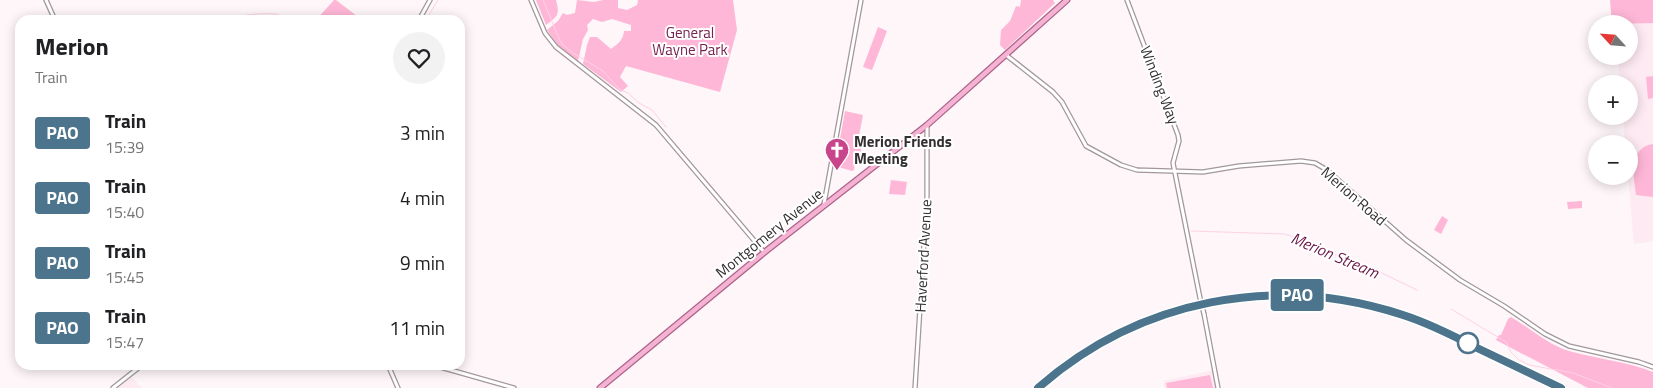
<!DOCTYPE html>
<html lang="en">
<head>
<meta charset="utf-8">
<style>
  :root { --surface:#fff; --page:#f2f2f2; --text:#202124; --muted:#757577 }
  body { margin:0; font-family:"Titillium Web",sans-serif; background:var(--page); color:var(--text); height:100vh; display:flex; flex-direction:column; font-size:19px; white-space:nowrap }
  * { box-sizing:border-box; margin:0 }
  p { font-size:16px; color:var(--muted) }
  .icon { flex:none; width:28px; height:28px; fill:none; stroke:currentColor; stroke-width:2; stroke-linecap:round; stroke-linejoin:round }
  .map { position:relative; flex:1; overflow:hidden }
  .panel { position:absolute; left:15px; top:15px; width:450px; height:355px; display:flex; flex-direction:column; background:var(--surface); border-radius:15px; box-shadow:0 2px 12px #0003 }
  .panel>* { flex:none }
  .badge { padding:0 10px; border-radius:4px; font-size:18px; line-height:32px }
  .needle { width:32px; rotate:296deg }
  .tools { position:absolute; left:1588px; top:15px; display:grid; gap:10px }
  .tools a { display:grid; place-items:center; width:50px; height:50px; border-radius:50%; background:var(--surface); box-shadow:0 2px 12px #0003; font-size:25px }
  .map>.badge { position:absolute; translate:-50% -50%; box-shadow:0 0 0 2px #fff }
  .round { display:grid; place-items:center; flex:none; width:52px; height:52px; border-radius:26px; background:var(--page) }
  .overview { display:flex; align-items:center; justify-content:space-between; height:85px; padding:0 20px }
  h1 { font-size:24px; font-weight:700; line-height:38px }
  ul { padding:0; list-style:none }
  li { display:flex; align-items:center; gap:15px; height:65px; padding:0 20px }
  li div { flex:1 }
  li b { display:block; font-size:19px }
  li em { font-style:normal }
  li .badge { min-width:55px; font-weight:700; text-align:center }
  .map>svg:first-child { display:block }
</style>
</head>
<body>
<div class="map">
<svg width="1653" height="388" viewBox="0 0 1653 388">
  <rect width="100%" height="100%" fill="#fef6f9"/>
  <!-- built -->
  <g fill="#feeaf2">
    <path d="M 1653,0 L 1653,241 L 1634,244 L 1628,176 L 1629,144 L 1625,144 L 1623,116 L 1629,116 L 1629,84 L 1620,84 L 1618,56 L 1629,56 L 1629,24 Z"/>
    <path d="M 1214,370 L 1217,388 L 1164,388 L 1164,381 Z"/>
    <path d="M 132,377 L 142,388 L 118,388 Z"/>
  </g>
  <!-- green -->
  <g fill="#ffb7d7">
    <path d="M 334,0 L 336,0 L 362,20 L 316,20 Z"/>
    <path d="M 536,0 L 556,0 C 560,15 558,16 546,25 Z"/>
    <path d="M 577,0 L 594,2 L 603,0 L 618,0 L 618,8 L 627,10 L 637,5 L 638,0 L 733,0 L 737,30 L 720,92 L 626,66 L 620,77 L 628,86 L 621,92 L 583,64 L 587,45 L 590,37 L 597,37 L 611,49 C 619,43 623,40 624,31 L 631,31 L 631,25 L 612,19 L 602,22 L 593,19 L 587,25 L 588,30 L 583,39 L 578,61 L 558,46 L 547,30 L 558,21 L 563,13 L 567,15 L 575,13 Z"/>
    <path d="M 1021,0 L 1053,0 L 1055,3 L 1005,50 L 1000,45 L 1001,30 L 1010,21 L 1016,6 L 1020,7 Z"/>
    <path d="M 1610,0 L 1653,0 L 1653,23 L 1612,24 Z"/>
    <path d="M 878,27 L 887,31 L 872,70 L 863,67 Z"/>
    <path d="M 1653,76 L 1653,98 L 1648,99 L 1646,77 Z"/>
    <path d="M 845,111 L 863,115 L 857,146 L 860,147 L 860,149 L 861,149 L 861,154 L 856,154 L 854,170 L 852,171 L 835,166 Z"/>
    <path d="M 1653,144 L 1653,197 L 1636,195 C 1634,177 1627,148 1653,144 Z"/>
    <path d="M 891,180 L 907,182 L 905,195 L 889,194 Z"/>
    <path d="M 1582,201 L 1582,208 L 1568,209 L 1567,202 Z"/>
    <path d="M 1442,216 L 1448,220 L 1441,234 L 1434,230 Z"/>
    <path d="M 1511,317 C 1530,328 1548,345 1569,351 C 1597,359 1626,361 1653,372 L 1653,388 L 1588,388 L 1496,340 L 1499,335 L 1501,335 L 1508,319 Z"/>
    <path d="M 1210,375 L 1213,388 L 1167,388 L 1166,383 Z"/>
  </g>
  <g fill="none" stroke-linecap="round" stroke-linejoin="round">
    <!-- stream -->
    <g stroke="#ffd1e5" stroke-width="1">
      <path d="M 543,0 L 561,43 L 573,53 L 603,71 L 619,89 L 628,93 L 639,103 L 652,110 L 666,127"/>
      <path d="M 238,17 C 248,14 264,13 275,14 C 279,14 282,17 285,20"/>
      <path d="M 427,18 L 438,0"/>
      <path d="M 1191,231 L 1284,234 L 1306,240 L 1336,255 L 1363,264 L 1417,290"/>
      <path d="M 1451,309 L 1506,342 L 1511,352 L 1519,360 L 1529,365 L 1573,373 L 1612,388"/>
    </g>
    <defs>
      <g id="minor">
        <path d="M 46,0 L 55,20"/>
        <path d="M 531,0 L 545,33 L 556,47 L 656,125 L 764,252"/>
        <path d="M 1127,0 L 1178,135 L 1179,141 L 1173,163 L 1200,298"/>
        <path d="M 419,20 L 430,0"/>
        <path d="M 1006,55 L 1053,92 L 1062,102 L 1086,146 L 1121,165 L 1137,170 L 1203,172 L 1239,166 L 1301,161 L 1315,163 L 1327,170 L 1406,240 L 1460,280 L 1504,306 L 1545,334 L 1569,346 L 1639,362 L 1653,367"/>
        <path d="M 824,204 L 861,0"/>
        <path d="M 1204,314 L 1218,388"/>
        <path d="M 388,365 L 398,388"/>
        <path d="M 433,365 L 514,388"/>
        <path d="M 113,388 L 142,365"/>
        <path d="M 915,388 L 927,196 L 927,125"/>
      </g>
      <path id="major" d="M 600,388 L 766,251 L 927,125 L 1067,0"/>
    </defs>
    <!-- minor casing -->
    <use href="#minor" stroke="#a2979b" stroke-width="5.5"/>
    <!-- major casing -->
    <use href="#major" stroke="#ad6488" stroke-width="7"/>
    <!-- minor -->
    <use href="#minor" stroke="#fff" stroke-width="3"/>
    <!-- major -->
    <use href="#major" stroke="#f5b3d4" stroke-width="4.5"/>
    <defs>
      <path id="rail" d="M 1038,388 C 1140,299 1275,273 1403,315 C 1427,323 1449,334 1472,345 C 1502,360 1531,374 1561,388"/>
    </defs>
    <!-- rail casing -->
    <use href="#rail" stroke="#7c7778" stroke-width="3"/>
    <!-- rail -->
    <use href="#rail" stroke="#fff" stroke-width="1" stroke-dasharray="4" stroke-linecap="butt"/>
    <defs>
      <path id="minor-bridge" d="M 1200,298 L 1204,314"/>
    </defs>
    <!-- minor-bridge casing -->
    <use href="#minor-bridge" stroke="#a2979b" stroke-width="5.5" stroke-linecap="butt"/>
    <!-- minor-bridge -->
    <use href="#minor-bridge" stroke="#fff" stroke-width="3"/>
  </g>
  <g fill="none" stroke-linecap="round" stroke-linejoin="round">
    <defs>
      <path id="line" d="M 1038,388 C 1139,299 1276,273 1403,315 C 1428,323 1452,335 1475,347 C 1504,361 1532,374 1561,388"/>
    </defs>
    <!-- line casing -->
    <use href="#line" stroke="#fff" stroke-width="11"/>
    <!-- line -->
    <use href="#line" stroke="#4c748c" stroke-width="8"/>
  </g>
  <!-- icons -->
  <defs>
    <symbol id="church-pin" viewBox="-11 -11 22 30"><path d="M0 17L-7.5 6A9.5 9.5 0 1 1 7.5 6Z" fill="#c8458c" stroke="#fff"/><path d="M-1.2-6h2.4v3.5h3.3v2.4h-3.3V6h-2.4V-.1h-3.3v-2.4h3.3Z" fill="#fff"/></symbol>
  </defs>
  <g fill-rule="evenodd">
    <use href="#church-pin" x="823" y="136" width="28" height="38"/>
  </g>
  <!-- markers -->
  <circle fill="#fff" stroke="#4c748c" stroke-width="2.5" cx="1468" cy="343" r="10"/>
  <g text-anchor="middle" dominant-baseline="central" stroke-width="4" stroke-linejoin="round" paint-order="stroke">
    <!-- park labels -->
    <g font-size="15" fill="#762351" stroke="#fff">
      <text x="690" y="32">General<tspan x="690" dy="17">Wayne Park</tspan></text>
    </g>
    <!-- street labels -->
    <g font-size="15" fill="#332f30" stroke="#fff">
      <text transform="translate(1160 85) rotate(69)">Winding Way</text>
      <text transform="translate(1354 196) rotate(41)">Merion Road</text>
      <text transform="translate(769 233) rotate(-39)">Montgomery Avenue</text>
      <text transform="translate(923 256) rotate(-87)">Haverford Avenue</text>
    </g>
    <!-- poi labels -->
    <g font-size="15" font-weight="bold" fill="#332f30" stroke="#fff" text-anchor="start">
      <text x="854" y="141">Merion Friends<tspan x="854" dy="17">Meeting</tspan></text>
    </g>
    <!-- water labels -->
    <g font-size="16" font-style="italic" fill="#6a1646" stroke="#fff">
      <text transform="translate(1335 255) rotate(23)">Merion Stream</text>
    </g>
  </g>
</svg>
<div class="tools">
<a><svg class="needle" viewBox="-14 -14 28 28"><path d="M0-13l5 13h-10z" fill="#e53935"/><path d="M0 13l5-13h-10z" fill="#757577"/></svg></a>
<a>+</a>
<a>−</a>
</div>
<b class="badge" style="left:1297px;top:295px;background:#4c748c;color:#fff">PAO</b>
<section class="panel">
<div class="overview"><div><h1>Merion</h1><p>Train</p></div><a class="round"><svg class="icon" aria-label="heart" viewBox="0 0 24 24"><path d="M12 20l-8-8c-3-5 5-10 8-4 3-6 11-1 8 4z"/></svg></a></div>
<ul>
<li><span class="badge" style="background:#4c748c;color:#fff">PAO</span><div><b>Train</b><p>15:39</p></div><em>3 min</em></li>
<li><span class="badge" style="background:#4c748c;color:#fff">PAO</span><div><b>Train</b><p>15:40</p></div><em>4 min</em></li>
<li><span class="badge" style="background:#4c748c;color:#fff">PAO</span><div><b>Train</b><p>15:45</p></div><em>9 min</em></li>
<li><span class="badge" style="background:#4c748c;color:#fff">PAO</span><div><b>Train</b><p>15:47</p></div><em>11 min</em></li>
</ul>
</section>
</div>
</body>
</html>
